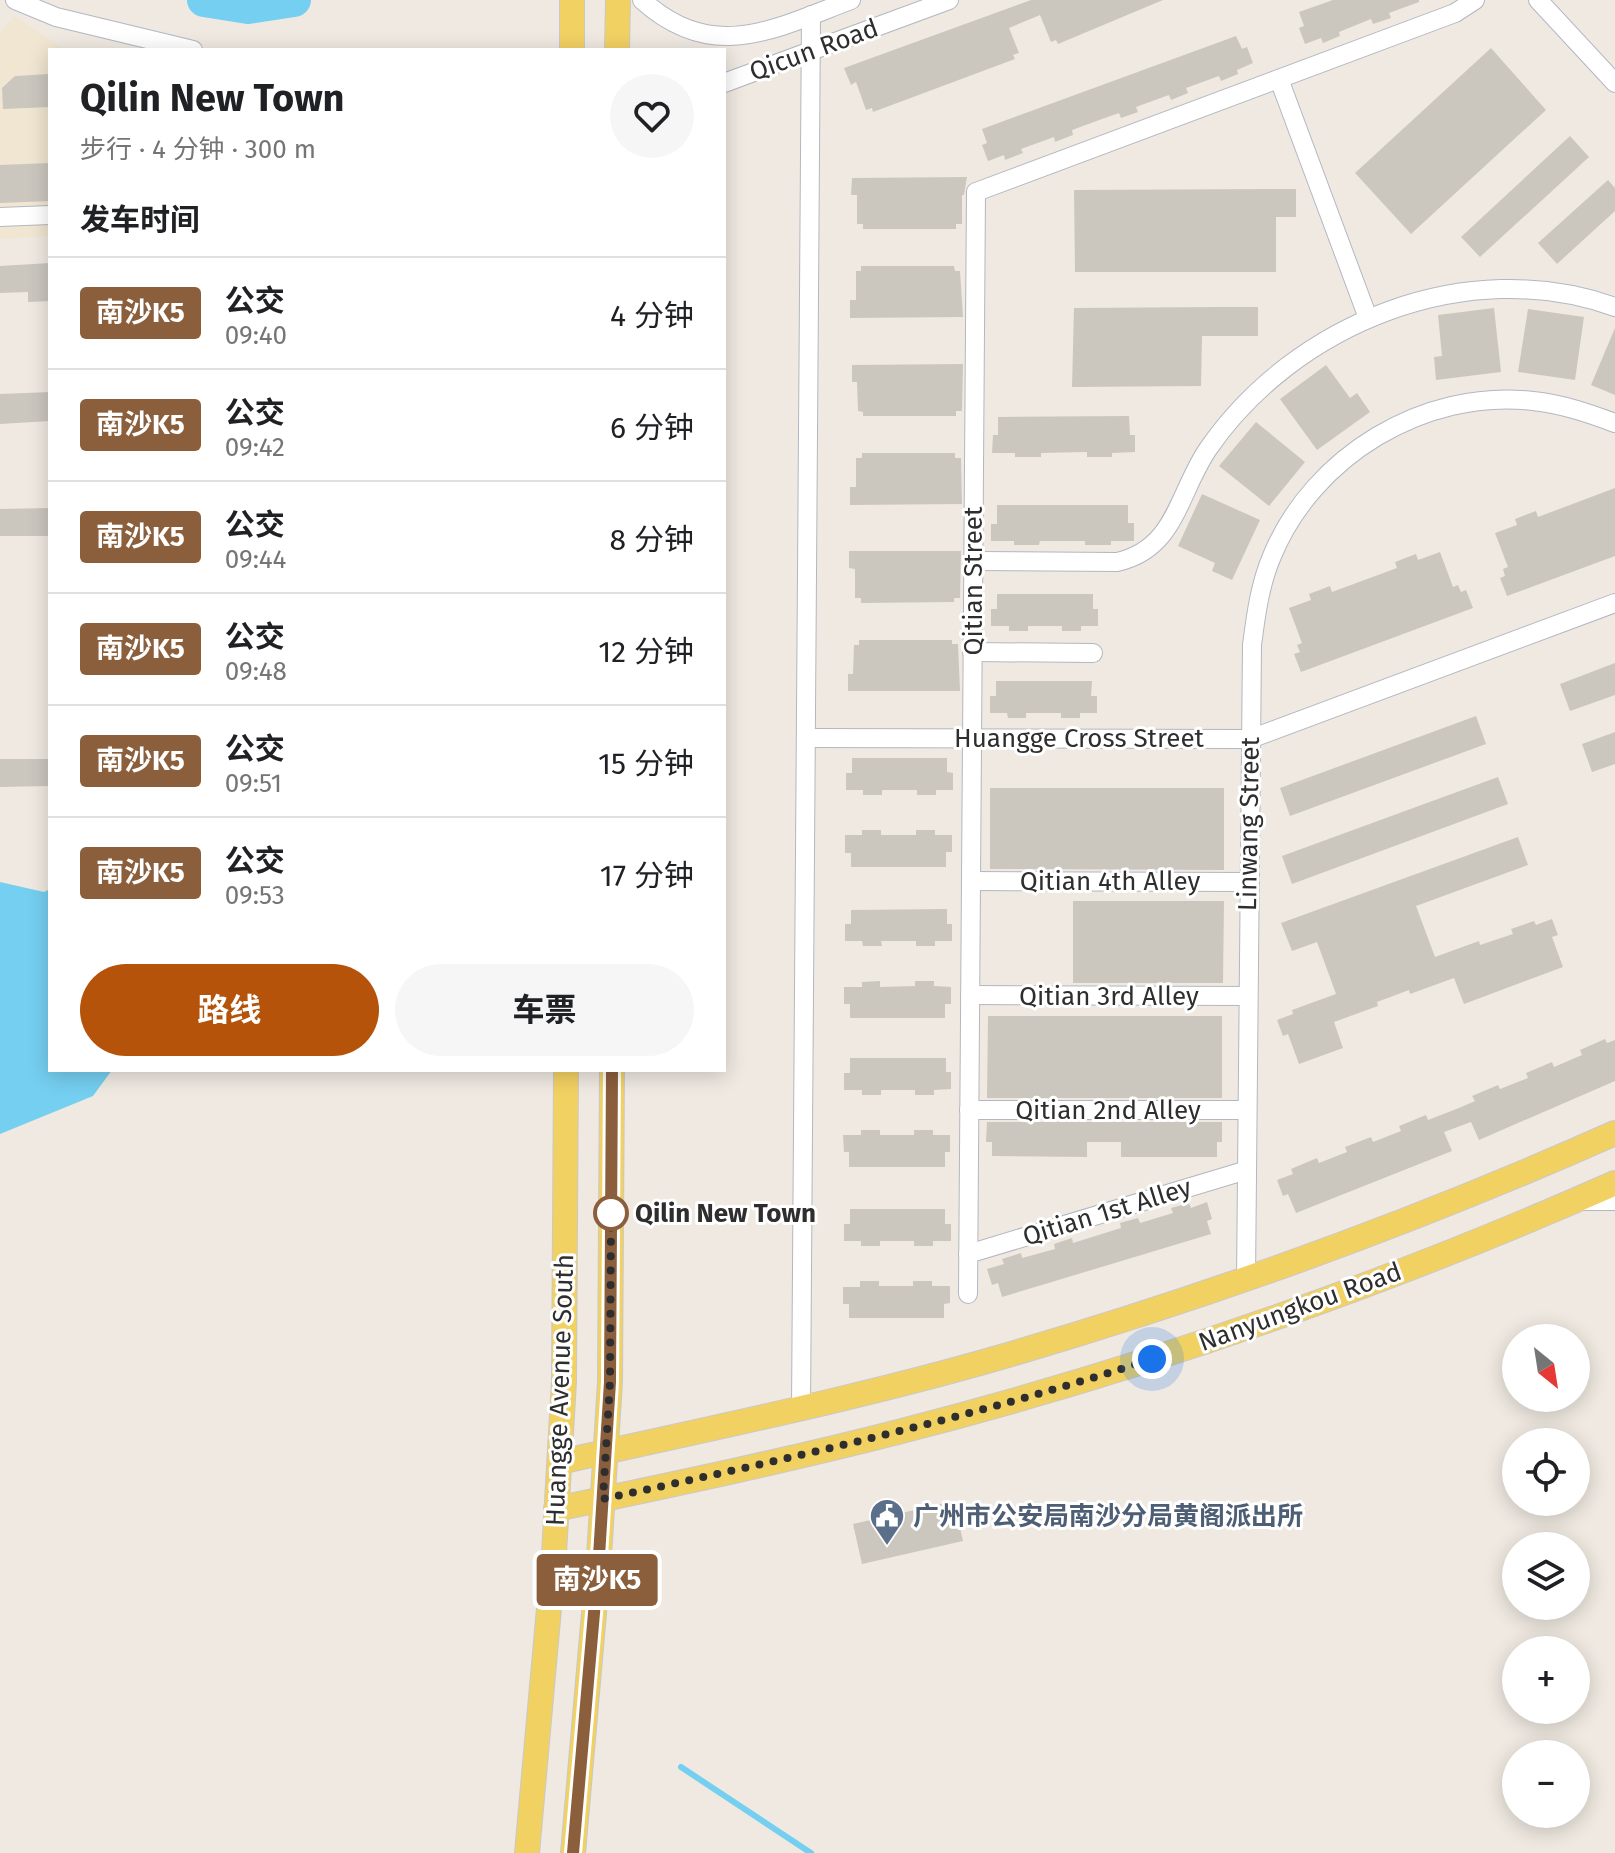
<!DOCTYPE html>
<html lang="zh">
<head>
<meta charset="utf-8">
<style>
  :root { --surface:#fff; --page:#f6f6f6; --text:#202124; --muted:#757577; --line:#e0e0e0; --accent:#b45309 }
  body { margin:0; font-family:"Fira Sans","Noto Sans SC",sans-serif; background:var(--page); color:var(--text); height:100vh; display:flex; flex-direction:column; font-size:30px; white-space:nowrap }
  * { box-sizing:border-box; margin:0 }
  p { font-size:26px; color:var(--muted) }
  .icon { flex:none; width:44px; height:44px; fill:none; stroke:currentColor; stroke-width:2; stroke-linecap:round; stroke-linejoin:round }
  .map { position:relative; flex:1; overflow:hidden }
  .details { position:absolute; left:48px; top:48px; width:678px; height:1024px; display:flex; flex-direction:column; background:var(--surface); border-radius:0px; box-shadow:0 4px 20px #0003 }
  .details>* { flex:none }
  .badge { padding:0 16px; border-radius:6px; font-size:28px; line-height:52px }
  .needle { width:52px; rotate:150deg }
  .buttons { position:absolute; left:1502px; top:1324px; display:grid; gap:16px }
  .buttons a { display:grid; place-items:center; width:88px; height:88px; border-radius:50%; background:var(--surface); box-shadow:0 4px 20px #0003; font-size:40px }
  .you { position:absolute; width:40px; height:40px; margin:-20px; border:6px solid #fff; border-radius:50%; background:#1a73e8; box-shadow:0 0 0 12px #1a73e833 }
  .map>.badge { position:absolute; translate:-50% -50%; box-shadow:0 0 0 4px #fff }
  h2 { padding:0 32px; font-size:30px; line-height:72px }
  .round { display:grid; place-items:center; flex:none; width:84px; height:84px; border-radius:42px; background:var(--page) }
  .head { display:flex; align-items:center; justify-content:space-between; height:136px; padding:0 32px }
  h1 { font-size:38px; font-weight:700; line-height:60px }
  .cta { display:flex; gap:16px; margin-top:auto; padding:16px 32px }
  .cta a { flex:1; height:92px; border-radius:48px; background:var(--accent); color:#fff; font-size:32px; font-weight:700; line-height:92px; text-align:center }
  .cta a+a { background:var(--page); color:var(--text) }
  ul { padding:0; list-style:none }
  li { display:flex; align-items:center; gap:24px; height:112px; padding:0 32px; border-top:2px solid var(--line) }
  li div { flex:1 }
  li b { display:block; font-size:30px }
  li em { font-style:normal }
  li .badge { min-width:88px; font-weight:700; text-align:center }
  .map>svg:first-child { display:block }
</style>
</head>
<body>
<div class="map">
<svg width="1615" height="1853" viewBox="0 0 1615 1853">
  <rect width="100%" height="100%" fill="#efe9e1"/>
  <!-- education -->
  <path fill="#f0e6d1" d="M 15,16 L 65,50 L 50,50 L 50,236 L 0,239 L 0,32 Z"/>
  <!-- water -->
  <path fill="#75cff0" d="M 0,882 L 44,892 L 50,889 L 50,1070 L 112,1070 L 93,1096 L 0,1134 Z"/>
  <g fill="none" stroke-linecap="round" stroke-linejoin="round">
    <!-- stream -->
    <path stroke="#75cff0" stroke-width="6" d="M 681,1767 L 811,1853"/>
    <!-- river -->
    <path stroke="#75cff0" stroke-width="34" d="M 204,0 L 248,7 L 294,0"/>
  </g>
  <!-- building -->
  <g fill="#cbc7bf">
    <path d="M 1031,0 L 1163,0 L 1058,44 L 1056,40 L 1051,42 L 1040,15 L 1009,28 L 1019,53 L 1013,55 L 1015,59 L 873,112 L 872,108 L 866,110 L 856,82 L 851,85 L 844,68 Z"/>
    <path d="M 1333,0 L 1419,0 L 1419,2 L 1389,13 L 1391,18 L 1373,24 L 1371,19 L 1339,32 L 1340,36 L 1323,43 L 1321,38 L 1305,44 L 1299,28 L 1304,26 L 1299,12 Z"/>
    <path d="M 1236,36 L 1242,49 L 1247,47 L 1253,63 L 1237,70 L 1238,74 L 1221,81 L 1219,76 L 1186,88 L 1188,93 L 1171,100 L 1169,95 L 1136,107 L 1138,112 L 1121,118 L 1119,113 L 1102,119 L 1072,130 L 1073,135 L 1055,142 L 1054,137 L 1021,149 L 1023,153 L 1005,160 L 1004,155 L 988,161 L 982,145 L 987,143 L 982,129 Z"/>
    <path d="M 1491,48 L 1546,110 L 1411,234 L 1355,173 Z"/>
    <path d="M 50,74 L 50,107 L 3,109 L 2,88 L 15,76 Z"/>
    <path d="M 1570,136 L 1589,157 L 1480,257 L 1461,237 Z"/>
    <path d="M 50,163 L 50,201 L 0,203 L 0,165 Z"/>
    <path d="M 967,177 L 964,195 L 962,195 L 962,224 L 956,224 L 956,229 L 863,229 L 863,224 L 857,224 L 857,195 L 851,195 L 852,178 Z"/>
    <path d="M 1608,180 L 1615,188 L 1615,211 L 1557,264 L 1538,243 Z"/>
    <path d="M 1296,189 L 1296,217 L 1276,217 L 1276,272 L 1075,272 L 1074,190 Z"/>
    <path d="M 50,263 L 50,301 L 28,302 L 28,292 L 0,293 L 0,266 Z"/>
    <path d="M 861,266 L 954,266 L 955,271 L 960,271 L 963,317 L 850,318 L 850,300 L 856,300 L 856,271 L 861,271 Z"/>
    <path d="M 1218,307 L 1258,307 L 1258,336 L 1202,336 L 1201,386 L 1072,387 L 1074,308 Z"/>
    <path d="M 1494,308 L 1501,372 L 1436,380 L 1434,357 L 1442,356 L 1438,315 Z"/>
    <path d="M 1528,309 L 1584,317 L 1575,380 L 1518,372 Z"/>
    <path d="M 1615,328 L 1615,395 L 1591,385 Z"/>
    <path d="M 963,364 L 962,411 L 956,411 L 956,416 L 863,416 L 863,412 L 858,411 L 857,382 L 852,382 L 852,365 Z"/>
    <path d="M 1326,365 L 1350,398 L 1357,393 L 1370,412 L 1317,450 L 1280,399 Z"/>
    <path d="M 50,392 L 50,421 L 0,424 L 0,394 Z"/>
    <path d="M 1129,416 L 1130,435 L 1135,435 L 1135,452 L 1112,453 L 1112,457 L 1087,457 L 1087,452 L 1041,453 L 1041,457 L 1015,457 L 1015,453 L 992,453 L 993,435 L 998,435 L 998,417 Z"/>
    <path d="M 1256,422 L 1305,462 L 1269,506 L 1219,466 Z"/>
    <path d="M 862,453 L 955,453 L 955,458 L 961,458 L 962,504 L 850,505 L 850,487 L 856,487 L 856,458 L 862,458 Z"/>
    <path d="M 1615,488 L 1615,556 L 1507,596 L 1500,578 L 1505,576 L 1503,569 L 1508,567 L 1495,533 L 1517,525 L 1515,519 L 1536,511 L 1538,517 Z"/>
    <path d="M 1202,494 L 1260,520 L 1232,580 L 1212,571 L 1215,563 L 1178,546 Z"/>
    <path d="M 997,505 L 1128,505 L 1128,523 L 1134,523 L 1134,541 L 1111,541 L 1111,545 L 1085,545 L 1085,541 L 1040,541 L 1039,545 L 1014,545 L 1014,541 L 991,541 L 991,524 L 997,524 Z"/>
    <path d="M 50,508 L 50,536 L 0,536 L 0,509 Z"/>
    <path d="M 849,551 L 961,551 L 960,598 L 954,598 L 954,602 L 861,603 L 861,598 L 855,598 L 855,569 L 849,568 Z"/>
    <path d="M 1440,552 L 1453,587 L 1458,585 L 1461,592 L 1466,590 L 1473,608 L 1301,672 L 1294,654 L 1300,652 L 1297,645 L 1302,643 L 1289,608 L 1311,600 L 1309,594 L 1330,586 L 1332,592 L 1397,568 L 1395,562 L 1416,554 L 1418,560 Z"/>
    <path d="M 997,594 L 1093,594 L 1093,609 L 1098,609 L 1098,626 L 1081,626 L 1081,631 L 1062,631 L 1062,626 L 1028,626 L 1028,631 L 1009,631 L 1009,626 L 991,626 L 991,609 L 997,609 Z"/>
    <path d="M 859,640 L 952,640 L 952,644 L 958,644 L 960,691 L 848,691 L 848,674 L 853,674 L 854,645 L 859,645 Z"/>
    <path d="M 1615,663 L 1615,695 L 1570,711 L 1560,684 Z"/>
    <path d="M 996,681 L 1092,681 L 1091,696 L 1097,696 L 1097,713 L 1080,713 L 1080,718 L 1061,718 L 1061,713 L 1026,713 L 1026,718 L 1008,718 L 1007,713 L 990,713 L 990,696 L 996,696 Z"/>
    <path d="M 1476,716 L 1486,744 L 1290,816 L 1280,788 Z"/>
    <path d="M 1615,732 L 1615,764 L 1592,772 L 1582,744 Z"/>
    <path d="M 852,758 L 947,758 L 947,772 L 953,773 L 953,790 L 936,790 L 936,795 L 917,795 L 917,790 L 882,790 L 882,795 L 863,795 L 863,790 L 846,790 L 846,773 L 852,773 Z"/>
    <path d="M 0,759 L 50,759 L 50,786 L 0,787 Z"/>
    <path d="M 1498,777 L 1508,804 L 1292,884 L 1282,856 Z"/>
    <path d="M 990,788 L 1224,788 L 1224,870 L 990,869 Z"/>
    <path d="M 862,830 L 881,830 L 881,835 L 916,835 L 916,830 L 935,830 L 935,835 L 952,835 L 952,852 L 946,852 L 946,867 L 851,867 L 851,853 L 845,853 L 845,835 L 862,835 Z"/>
    <path d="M 1518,837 L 1528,865 L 1416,906 L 1435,957 L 1479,941 L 1480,945 L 1513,934 L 1511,929 L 1534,921 L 1536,925 L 1552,919 L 1558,935 L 1552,937 L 1563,967 L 1464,1004 L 1454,978 L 1410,994 L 1409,990 L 1377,1002 L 1378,1006 L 1334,1022 L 1343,1048 L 1299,1064 L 1288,1034 L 1283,1036 L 1277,1020 L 1293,1014 L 1292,1010 L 1336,994 L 1317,942 L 1292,951 L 1281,923 Z"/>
    <path d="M 1073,901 L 1224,901 L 1223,983 L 1073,983 Z"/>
    <path d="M 947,909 L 947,924 L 952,924 L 952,941 L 935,941 L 935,946 L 916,946 L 916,941 L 881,941 L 882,946 L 863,946 L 862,941 L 845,941 L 845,924 L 851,924 L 851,910 Z"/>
    <path d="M 880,981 L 880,987 L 915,986 L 915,981 L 934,981 L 934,986 L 951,987 L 951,1004 L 945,1004 L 945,1018 L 850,1018 L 850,1004 L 844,1004 L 844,987 L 862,987 L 862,982 Z"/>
    <path d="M 988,1016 L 1222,1016 L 1222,1098 L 987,1098 Z"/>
    <path d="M 1605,1039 L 1607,1043 L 1615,1040 L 1615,1081 L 1479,1140 L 1471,1122 L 1444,1132 L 1452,1151 L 1296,1213 L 1288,1194 L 1283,1196 L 1277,1180 L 1293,1174 L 1291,1169 L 1317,1158 L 1319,1163 L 1347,1152 L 1345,1147 L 1371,1137 L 1373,1142 L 1401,1131 L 1399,1126 L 1426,1115 L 1428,1120 L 1459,1108 L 1475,1101 L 1472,1096 L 1498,1085 L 1500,1089 L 1528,1078 L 1526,1073 L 1552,1062 L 1554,1067 L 1582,1055 L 1580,1050 Z"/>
    <path d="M 850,1058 L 946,1058 L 946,1072 L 951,1072 L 951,1089 L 934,1090 L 934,1095 L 915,1095 L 915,1090 L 881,1090 L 881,1095 L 862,1095 L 862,1090 L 844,1090 L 844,1073 L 850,1073 Z"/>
    <path d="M 987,1122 L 1222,1122 L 1222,1142 L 1217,1142 L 1217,1157 L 1121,1157 L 1121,1142 L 1087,1142 L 1087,1157 L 992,1156 L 992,1142 L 986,1142 Z"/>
    <path d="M 861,1130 L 880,1130 L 880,1135 L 914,1135 L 914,1130 L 933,1130 L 933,1135 L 950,1135 L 950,1152 L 945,1152 L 945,1167 L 849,1167 L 849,1152 L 844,1152 L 843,1135 L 861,1135 Z"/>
    <path d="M 1207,1202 L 1212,1219 L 1207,1221 L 1211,1234 L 1002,1297 L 998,1283 L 992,1285 L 987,1269 L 1004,1264 L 1002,1259 L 1021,1253 L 1022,1258 L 1055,1249 L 1054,1244 L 1072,1238 L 1073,1243 L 1121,1228 L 1120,1223 L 1138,1218 L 1140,1223 L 1173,1213 L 1171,1208 L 1189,1203 L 1191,1208 Z"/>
    <path d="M 850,1209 L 945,1209 L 945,1224 L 951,1224 L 951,1241 L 933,1241 L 933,1246 L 914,1246 L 914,1241 L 880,1241 L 880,1246 L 861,1246 L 861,1241 L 844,1241 L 844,1224 L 850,1224 Z"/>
    <path d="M 860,1281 L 879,1281 L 879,1286 L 913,1286 L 913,1281 L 932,1281 L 932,1286 L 950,1286 L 950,1303 L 944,1304 L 944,1318 L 849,1318 L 849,1304 L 843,1304 L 843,1287 L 860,1287 Z"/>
    <path d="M 954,1501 L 963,1541 L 862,1564 L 853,1524 Z"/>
  </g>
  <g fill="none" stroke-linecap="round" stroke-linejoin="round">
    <defs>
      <g id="minor">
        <path d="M 15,0 L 56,17 L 193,50"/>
        <path d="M 642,0 C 713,64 774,29 851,0"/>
        <path d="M 1538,0 L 1615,83"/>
        <path d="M 1279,79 L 1368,318"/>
        <path d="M 724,83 L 949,0"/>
        <path d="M 0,217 L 50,215"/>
        <path d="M 973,561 L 1117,562 C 1176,549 1178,493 1208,449 C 1295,323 1467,254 1615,307"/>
        <path d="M 972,652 L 1093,653"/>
        <path d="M 806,738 L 1250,739 L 1615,603"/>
        <path d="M 971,881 L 1248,882"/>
        <path d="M 970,995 L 1248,996"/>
        <path d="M 969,1110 L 1247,1110"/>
        <path d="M 1583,1201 L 1615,1201"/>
        <path d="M 968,1254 L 1247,1170"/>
        <path d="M 1246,1280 L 1252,645 C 1256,614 1260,584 1272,556 C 1313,456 1425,388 1533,401 C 1562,404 1588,413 1615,423"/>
        <path d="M 968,1294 L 976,192 L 1455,13 L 1475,0"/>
        <path d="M 801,1409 L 811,15"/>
      </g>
      <g id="major">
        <path d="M 572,50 L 572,0"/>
        <path d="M 617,50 L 618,0"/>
        <path d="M 560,1462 C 707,1429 856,1399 1001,1357 C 1211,1296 1415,1222 1615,1133"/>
        <path d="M 556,1509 C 670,1485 785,1461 898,1432 C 1143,1369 1383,1286 1615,1183"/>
        <path d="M 527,1853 L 554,1553 L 564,1381 L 566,1070"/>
        <path d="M 573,1853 L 599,1556 L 610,1382 L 612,1070"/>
      </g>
    </defs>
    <!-- minor casing -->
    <use href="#minor" stroke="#b4b7c1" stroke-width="20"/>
    <!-- major casing -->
    <use href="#major" stroke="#c9c9c9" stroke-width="26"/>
    <!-- minor -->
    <use href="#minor" stroke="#fff" stroke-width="18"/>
    <!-- major -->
    <use href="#major" stroke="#f2d163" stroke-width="24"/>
  </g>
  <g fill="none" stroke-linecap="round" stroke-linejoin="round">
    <defs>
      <path id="line" d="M 573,1853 L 599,1556 L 610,1382 L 612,1070"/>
    </defs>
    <!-- line casing -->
    <use href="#line" stroke="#fff" stroke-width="18"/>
    <!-- line -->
    <use href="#line" stroke="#8b5e3c" stroke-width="12"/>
    <!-- walk -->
    <path stroke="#2e2e2e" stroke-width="8" stroke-dasharray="0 14.4" d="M 611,1213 L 610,1382 L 603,1499 C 788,1459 972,1418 1152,1359"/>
  </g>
  <!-- icons -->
  <defs>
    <symbol id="civic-pin" viewBox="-11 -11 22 30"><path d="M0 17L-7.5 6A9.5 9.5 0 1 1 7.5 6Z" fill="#5c6f8a" stroke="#fff"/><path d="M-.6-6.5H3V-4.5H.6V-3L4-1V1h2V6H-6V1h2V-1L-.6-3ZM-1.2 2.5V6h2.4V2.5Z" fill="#fff"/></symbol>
  </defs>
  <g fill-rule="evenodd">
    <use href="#civic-pin" x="867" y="1496" width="40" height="54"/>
  </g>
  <!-- markers -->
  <circle fill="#fff" stroke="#8b5e3c" stroke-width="4" cx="611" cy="1213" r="16"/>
  <g text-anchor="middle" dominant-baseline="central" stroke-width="6" stroke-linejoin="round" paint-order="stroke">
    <!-- street labels -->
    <g font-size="26" fill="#2e2e2e" stroke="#fff">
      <text transform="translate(814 50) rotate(-20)">Qicun Road</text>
      <text transform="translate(973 581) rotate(-90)">Qitian Street</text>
      <text x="1079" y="738">Huangge Cross Street</text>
      <text transform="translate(1249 824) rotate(-89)">Linwang Street</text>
      <text x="1110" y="881">Qitian 4th Alley</text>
      <text x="1109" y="996">Qitian 3rd Alley</text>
      <text x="1108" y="1110">Qitian 2nd Alley</text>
      <text transform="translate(1107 1212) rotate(-17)">Qitian 1st Alley</text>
      <text transform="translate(1300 1307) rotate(-20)">Nanyungkou Road</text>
      <text transform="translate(560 1390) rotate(-88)">Huangge Avenue South</text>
    </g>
    <!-- stop labels -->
    <g font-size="26" font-weight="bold" fill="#2e2e2e" stroke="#fff" text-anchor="start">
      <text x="635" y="1213">Qilin New Town</text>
    </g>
    <!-- service labels -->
    <g font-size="26" font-weight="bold" fill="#4e5e75" stroke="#fff" text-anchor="start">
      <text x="913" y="1516">广州市公安局南沙分局黄阁派出所</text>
    </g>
  </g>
</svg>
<div class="buttons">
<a><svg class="needle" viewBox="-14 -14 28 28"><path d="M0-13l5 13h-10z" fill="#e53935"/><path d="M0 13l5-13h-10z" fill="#757577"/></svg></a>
<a><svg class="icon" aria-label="locate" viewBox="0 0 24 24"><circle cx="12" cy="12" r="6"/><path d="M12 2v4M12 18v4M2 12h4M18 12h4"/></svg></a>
<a><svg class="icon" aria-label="layers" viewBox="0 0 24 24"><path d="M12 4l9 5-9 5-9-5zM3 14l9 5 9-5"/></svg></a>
<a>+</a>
<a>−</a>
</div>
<div class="you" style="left:1152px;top:1359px"></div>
<b class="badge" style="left:597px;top:1580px;background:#8b5e3c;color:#fff">南沙K5</b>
<section class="details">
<div class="head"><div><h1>Qilin New Town</h1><p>步行 · 4 分钟 · 300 m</p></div><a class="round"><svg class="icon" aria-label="heart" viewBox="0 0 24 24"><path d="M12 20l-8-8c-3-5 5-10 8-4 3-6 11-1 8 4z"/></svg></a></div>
<h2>发车时间</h2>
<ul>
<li><span class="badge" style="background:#8b5e3c;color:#fff">南沙K5</span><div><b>公交</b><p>09:40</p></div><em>4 分钟</em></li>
<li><span class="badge" style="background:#8b5e3c;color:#fff">南沙K5</span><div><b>公交</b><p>09:42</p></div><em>6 分钟</em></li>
<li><span class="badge" style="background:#8b5e3c;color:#fff">南沙K5</span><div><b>公交</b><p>09:44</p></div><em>8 分钟</em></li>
<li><span class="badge" style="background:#8b5e3c;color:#fff">南沙K5</span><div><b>公交</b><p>09:48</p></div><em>12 分钟</em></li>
<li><span class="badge" style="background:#8b5e3c;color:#fff">南沙K5</span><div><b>公交</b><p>09:51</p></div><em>15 分钟</em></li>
<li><span class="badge" style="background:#8b5e3c;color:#fff">南沙K5</span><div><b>公交</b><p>09:53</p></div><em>17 分钟</em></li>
</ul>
<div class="cta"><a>路线</a><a>车票</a></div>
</section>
</div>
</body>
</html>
